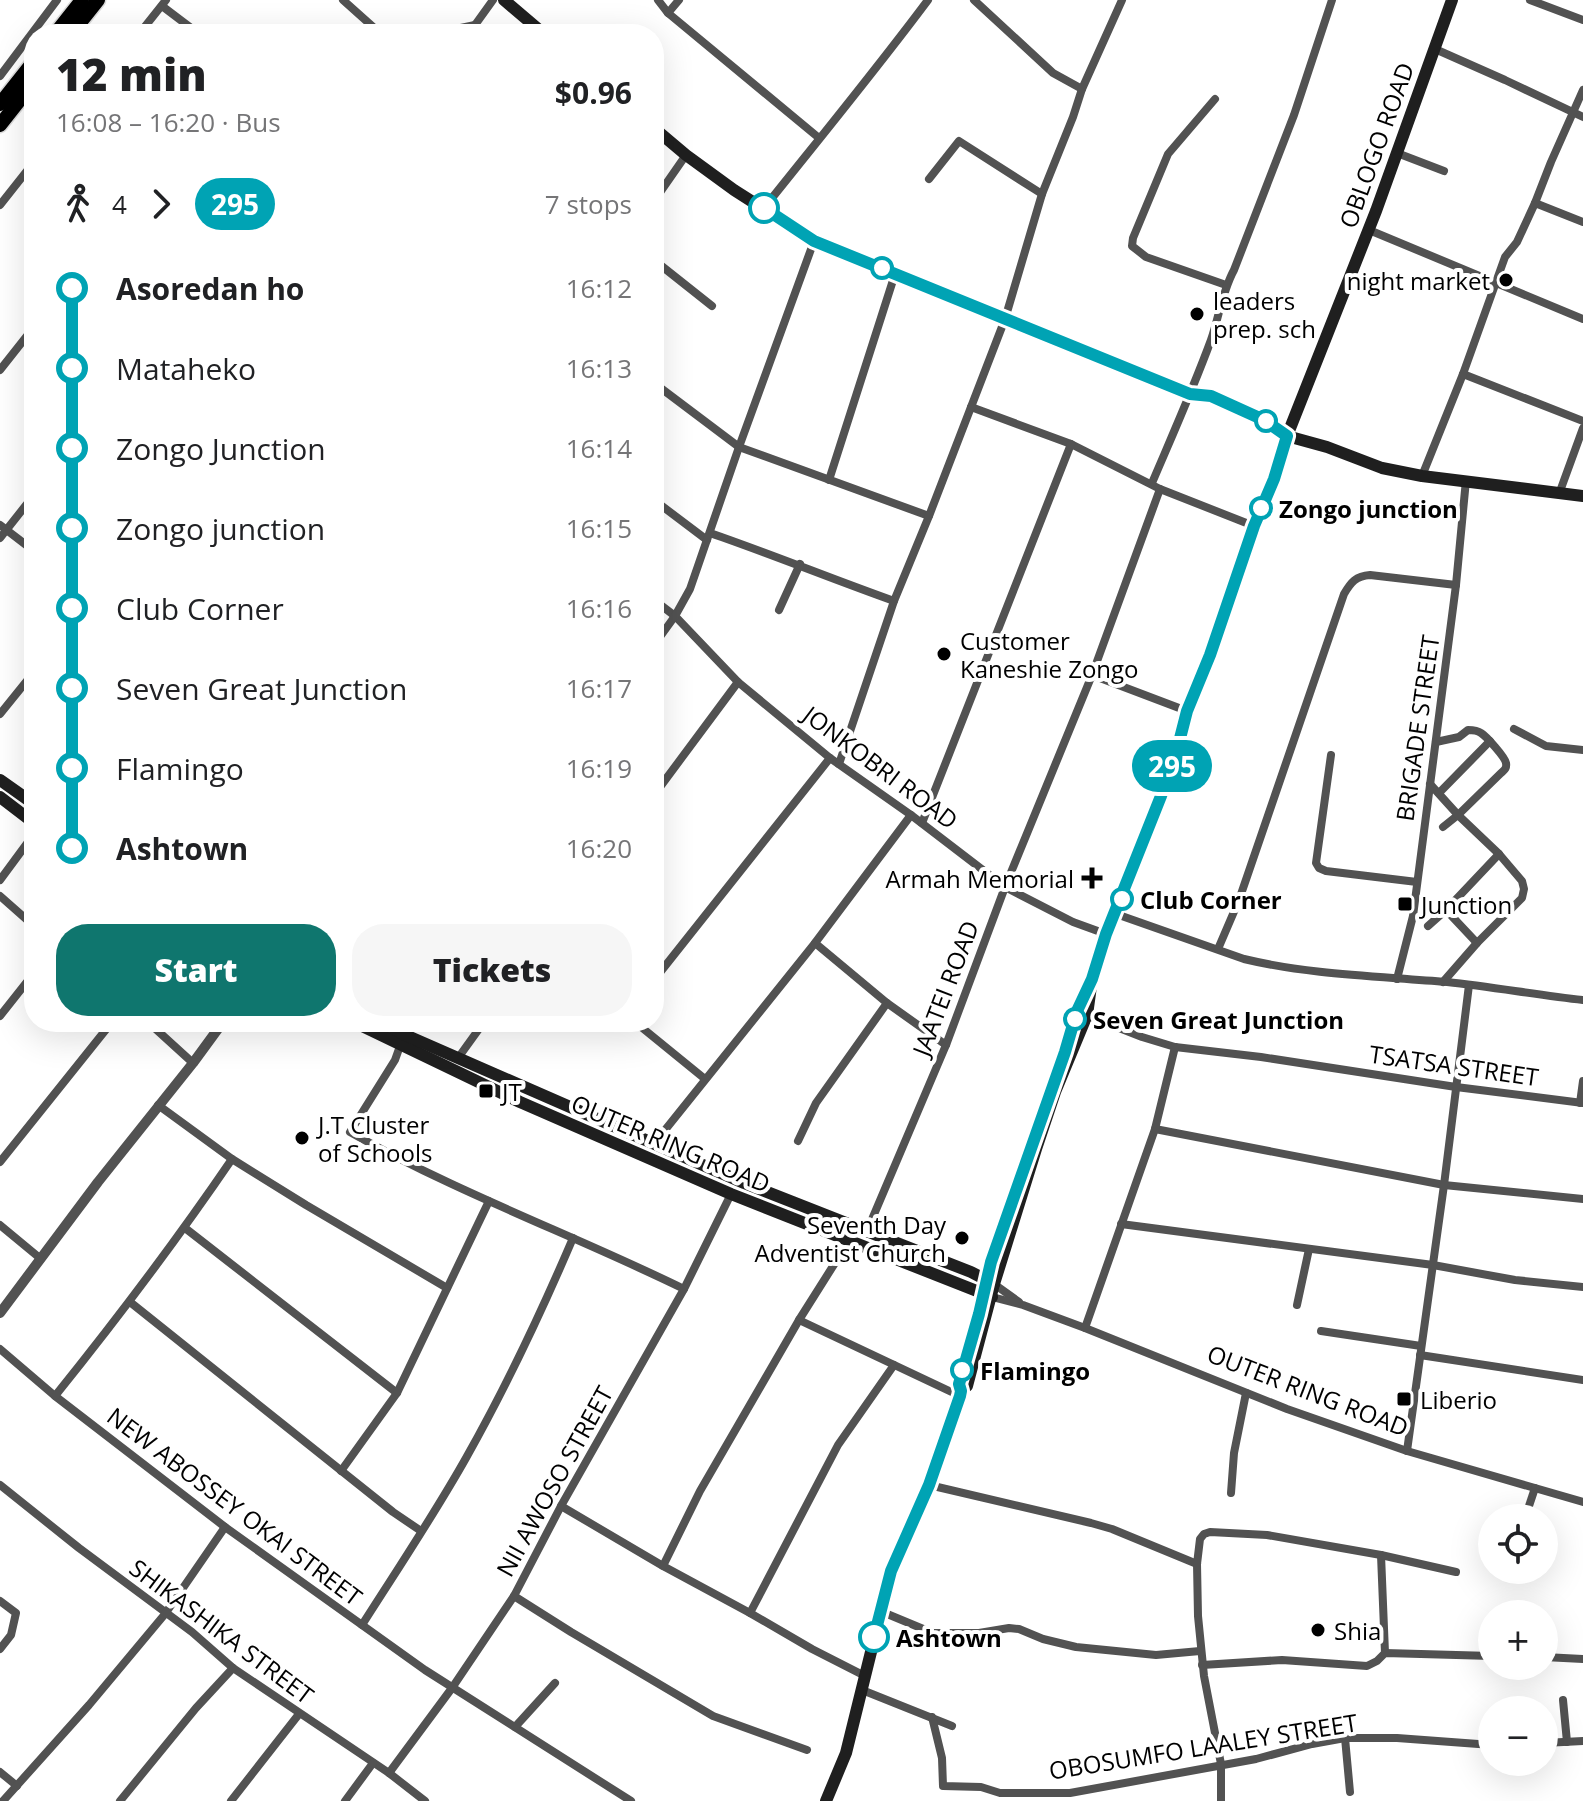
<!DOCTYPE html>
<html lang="en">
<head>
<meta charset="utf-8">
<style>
  :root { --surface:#fff; --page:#f6f6f6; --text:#202124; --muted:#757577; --accent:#0f766e }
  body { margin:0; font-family:"Open Sans",sans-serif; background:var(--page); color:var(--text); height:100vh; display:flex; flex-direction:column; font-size:30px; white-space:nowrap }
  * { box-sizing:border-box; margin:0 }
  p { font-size:26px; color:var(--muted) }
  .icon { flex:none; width:44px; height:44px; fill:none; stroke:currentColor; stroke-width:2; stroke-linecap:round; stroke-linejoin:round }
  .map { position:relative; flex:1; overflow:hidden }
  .side { position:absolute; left:24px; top:24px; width:640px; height:1008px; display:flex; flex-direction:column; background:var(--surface); border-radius:32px; box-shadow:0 8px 32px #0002 }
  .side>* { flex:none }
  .badge { padding:0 16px; border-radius:26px; font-size:28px; line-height:52px }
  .fabs { position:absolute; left:1478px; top:1504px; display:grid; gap:16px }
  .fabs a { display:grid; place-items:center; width:80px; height:80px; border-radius:50%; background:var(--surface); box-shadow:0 8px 32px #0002; font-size:40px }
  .map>.badge { position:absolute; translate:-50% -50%; box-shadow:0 0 0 4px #fff }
  .legs { display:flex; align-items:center; gap:12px; height:88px; padding:0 32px; font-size:26px }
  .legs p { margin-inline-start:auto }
  .headline { display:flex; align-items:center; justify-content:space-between; height:136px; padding:0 32px }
  h1 { font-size:44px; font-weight:800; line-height:60px }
  .action { display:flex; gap:16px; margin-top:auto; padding:16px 32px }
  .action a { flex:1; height:92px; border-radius:32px; background:var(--accent); color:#fff; font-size:32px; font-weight:800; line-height:92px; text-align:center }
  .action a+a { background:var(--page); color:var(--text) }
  ul { padding:0 32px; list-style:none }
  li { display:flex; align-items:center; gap:28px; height:80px; font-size:30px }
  li i { display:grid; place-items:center; width:12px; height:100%; margin:0 10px; background:currentColor }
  li i::after { content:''; width:20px; height:20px; margin:-10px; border:6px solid; border-radius:50%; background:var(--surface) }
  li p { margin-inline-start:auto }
  li:first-child i { background:linear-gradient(#0000 50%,currentColor 0) }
  li:last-child i { background:linear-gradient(currentColor 50%,#0000 0) }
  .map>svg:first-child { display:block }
</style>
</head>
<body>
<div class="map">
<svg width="1583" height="1801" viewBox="0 0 1583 1801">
  <rect width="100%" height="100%" fill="#fff"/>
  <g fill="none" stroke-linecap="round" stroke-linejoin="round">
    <defs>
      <g id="trunk">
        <path d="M 55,34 L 82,0"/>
        <path d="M 71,34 L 98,0"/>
        <path d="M 0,104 L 34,61"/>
        <path d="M 0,125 L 34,82"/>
      </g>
    </defs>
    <!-- trunk casing -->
    <use href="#trunk" stroke="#dbdbdb" stroke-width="17"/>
    <!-- minor -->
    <g stroke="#525252" stroke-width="8">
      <path d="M 343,0 L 381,34"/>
      <path d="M 658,0 L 668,13 L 819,138"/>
      <path d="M 974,0 L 1053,73 L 1082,89"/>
      <path d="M 1530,0 L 1583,20"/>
      <path d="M 162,6 L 199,34"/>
      <path d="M 668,13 L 679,0"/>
      <path d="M 139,34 L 166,0"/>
      <path d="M 432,34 L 475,25"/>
      <path d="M 476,34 L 475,25 L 493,0"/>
      <path d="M 1435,49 L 1505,80 L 1583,117"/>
      <path d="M 0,76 L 57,0"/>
      <path d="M 1215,99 L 1168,154 L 1133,238 L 1132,246 L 1146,257 L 1226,285"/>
      <path d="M 1397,153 L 1444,171"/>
      <path d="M 929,179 L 959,141 L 1042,194"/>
      <path d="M 654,201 L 686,155"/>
      <path d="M 1535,203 L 1583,222"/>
      <path d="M 0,205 L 34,162"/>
      <path d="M 764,208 C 819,139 875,71 928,0"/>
      <path d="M 1369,230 L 1583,319"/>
      <path d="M 654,260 L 712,306"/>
      <path d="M 0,370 L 34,327"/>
      <path d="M 1463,374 L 1583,421"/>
      <path d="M 654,383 L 739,447 L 929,516"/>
      <path d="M 971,407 L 1071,444 L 1160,489 L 1254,526"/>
      <path d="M 1422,476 L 1463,374 L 1505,257 L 1517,242 L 1535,203 L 1551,162 L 1583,90"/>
      <path d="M 829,480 L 895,274"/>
      <path d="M 1152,483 C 1172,436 1193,389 1211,340 C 1219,317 1222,292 1234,270 L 1294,115 L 1332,0"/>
      <path d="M 1559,494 L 1583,428"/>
      <path d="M 654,500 L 707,540"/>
      <path d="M 0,525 L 34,551"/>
      <path d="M 710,533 C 771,554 832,579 894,601"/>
      <path d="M 0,538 L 34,495"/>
      <path d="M 654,600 L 675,616 L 738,682 L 830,758 L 911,815 L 1005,887 L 1073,922 L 1106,934"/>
      <path d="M 779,610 L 800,564"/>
      <path d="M 654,645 L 675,616 L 690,589 L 739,447 L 814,241"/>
      <path d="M 1092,675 L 1187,711"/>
      <path d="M 0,714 L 34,672"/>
      <path d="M 1514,729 L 1546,746 L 1583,750"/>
      <path d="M 1436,742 L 1459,737 L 1468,730 C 1472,730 1477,730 1481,733 C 1486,736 1505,757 1506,763 C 1507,769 1504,770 1500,774 L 1458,815 L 1443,827"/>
      <path d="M 1331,755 L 1316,863 L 1319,868 L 1326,871 L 1417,882"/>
      <path d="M 839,764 L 894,601 L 929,516 L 1005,319 L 1042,194 L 1073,117 L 1082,89 L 1122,0"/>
      <path d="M 1430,784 L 1458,815 L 1499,854 L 1522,881 L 1524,889 L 1522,898 L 1477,943 L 1443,982"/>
      <path d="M 1439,793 L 1490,741"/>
      <path d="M 654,795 L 738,682"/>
      <path d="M 922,823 L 1071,444"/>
      <path d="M 0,880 L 34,834"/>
      <path d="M 0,896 L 34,926"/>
      <path d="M 1446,910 L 1477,943"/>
      <path d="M 1116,914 L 1244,959 C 1311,975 1379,976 1447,982 C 1493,987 1538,995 1583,1000"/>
      <path d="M 1428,926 L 1446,910 L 1499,854"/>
      <path d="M 815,943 L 887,1003 L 946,1045"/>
      <path d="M 1218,949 L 1239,900 L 1344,594 C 1351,582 1356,576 1370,575 L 1456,585"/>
      <path d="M 1397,979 L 1413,916 L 1456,585 L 1466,480"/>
      <path d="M 654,980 L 830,758"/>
      <path d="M 1086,1015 L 1142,1037 L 1175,1047 L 1261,1057 L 1456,1087 L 1583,1103"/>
      <path d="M 0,1016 L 34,973"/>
      <path d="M 148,1022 L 193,1063"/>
      <path d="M 635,1022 L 705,1079"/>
      <path d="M 400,1046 L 395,1060 L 350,1132 C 457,1193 574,1235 684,1289"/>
      <path d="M 458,1058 L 484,1022"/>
      <path d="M 1580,1103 L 1583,1081"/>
      <path d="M 158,1105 L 232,1159 L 306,1205 L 447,1288"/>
      <path d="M 1155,1129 L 1444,1185 L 1583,1199"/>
      <path d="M 798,1141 L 816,1103 L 887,1003"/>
      <path d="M 653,1145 L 815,943 L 911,815"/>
      <path d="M 0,1162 L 112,1022"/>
      <path d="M 1121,1224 L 1433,1265 L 1515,1280 L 1583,1287"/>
      <path d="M 0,1225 L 41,1259"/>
      <path d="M 185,1228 L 397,1393"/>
      <path d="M 867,1231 L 946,1045 L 1005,887 L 1092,675 L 1160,489"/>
      <path d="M 994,1284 L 1019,1302"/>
      <path d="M 992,1297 L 1023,1305 L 1085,1328 L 1287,1409 L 1407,1451 L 1583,1502"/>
      <path d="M 130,1302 L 393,1512 L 421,1531"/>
      <path d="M 1297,1305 L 1309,1249"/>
      <path d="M 799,1320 L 960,1396"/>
      <path d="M 1085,1328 L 1155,1129 L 1175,1047"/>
      <path d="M 1321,1331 L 1421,1346"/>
      <path d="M 0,1349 L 55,1396 L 225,1527 L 425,1670 L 631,1801"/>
      <path d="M 1420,1355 L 1583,1380"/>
      <path d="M 55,1396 C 117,1319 176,1241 232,1159"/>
      <path d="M 1407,1451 L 1444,1185 L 1469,985"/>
      <path d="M 341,1471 L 397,1393 L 489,1201"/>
      <path d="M 0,1485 L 79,1548 L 192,1632 L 233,1668 L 389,1773 L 425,1801"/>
      <path d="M 929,1485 L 1091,1523 L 1112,1529 L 1197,1564"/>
      <path d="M 1231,1493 L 1234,1453 L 1246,1393"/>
      <path d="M 561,1506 L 663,1566 L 750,1613 L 812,1649 L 865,1676"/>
      <path d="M 1525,1518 L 1535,1488"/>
      <path d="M 1381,1555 L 1385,1653"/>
      <path d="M 663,1566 L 700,1491 L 799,1320 L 840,1255"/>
      <path d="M 514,1596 L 571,1632 L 713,1716 L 807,1750"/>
      <path d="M 0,1601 L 16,1613 L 11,1635 L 0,1649"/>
      <path d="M 880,1611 L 933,1633 L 979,1633 L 1009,1628 L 1019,1629 L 1043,1639 L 1076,1647 L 1156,1655 L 1200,1651"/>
      <path d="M 750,1613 L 838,1445 L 894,1365"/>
      <path d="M 362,1625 C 397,1570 434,1515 466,1458 C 506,1387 541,1313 573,1238"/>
      <path d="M 1544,1657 L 1583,1659"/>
      <path d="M 1202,1665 L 1282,1660 L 1367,1666 L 1377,1661 L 1385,1653 L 1492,1656"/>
      <path d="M 862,1690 L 952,1726"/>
      <path d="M 1563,1700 L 1567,1742"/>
      <path d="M 932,1717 L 942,1758 L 943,1786 L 981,1787 L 1000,1793 L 1070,1793 L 1256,1759 L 1312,1744 L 1345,1738 L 1397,1738 L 1492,1745"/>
      <path d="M 515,1727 L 555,1683"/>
      <path d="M 1345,1738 L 1350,1792"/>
      <path d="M 1544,1743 L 1583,1741"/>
      <path d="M 0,1772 L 17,1786"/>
      <path d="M 389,1773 L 452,1688 L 514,1596 L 561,1506 L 684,1289 L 731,1194"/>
      <path d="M 3,1801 L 89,1705 L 165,1614 L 225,1527"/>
      <path d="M 120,1801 L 196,1708 L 233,1668"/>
      <path d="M 231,1801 L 299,1714"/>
      <path d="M 345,1801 L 373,1763"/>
      <path d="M 1221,1801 L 1221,1764 L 1204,1676 L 1198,1616 L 1197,1564 L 1200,1539 L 1204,1534 L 1210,1532 L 1267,1535 L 1381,1555 L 1456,1572"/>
    </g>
    <!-- tertiary -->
    <path stroke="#525252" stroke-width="10" d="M 0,1313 L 98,1182 L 193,1063 L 223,1022"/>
    <!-- secondary -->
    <g stroke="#1f1f1f" stroke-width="12">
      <path d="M 504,0 L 544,34"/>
      <path d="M 654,128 L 686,155 L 734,190 L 814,241 L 1190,394 L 1211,396 L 1264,420 L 1287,436 L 1327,447 L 1382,468 L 1422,476 L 1583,496"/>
      <path d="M 0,780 L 34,804"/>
      <path d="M 0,797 L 34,823"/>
      <path d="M 354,1022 L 520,1102 L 731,1194 L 992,1297"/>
      <path d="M 383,1022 L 403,1034 L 744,1183 L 971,1272 L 994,1284"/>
      <path d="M 1067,1045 L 1077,1011 L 1087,992"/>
      <path d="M 961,1391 L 959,1384 L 966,1354 L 979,1314 L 991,1262 L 1002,1233"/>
      <path d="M 826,1801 L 846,1753 L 891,1571 L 929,1485 L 961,1391 L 967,1386 L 994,1284 L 1036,1149 L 1055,1092 L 1087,1015 L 1092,979 L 1106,934 L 1161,796 L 1176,754 L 1187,711 L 1210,655 L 1254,526 L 1274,479 L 1287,436 L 1376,211 L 1452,0"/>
    </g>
    <!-- trunk -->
    <use href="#trunk" stroke="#000" stroke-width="14"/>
  </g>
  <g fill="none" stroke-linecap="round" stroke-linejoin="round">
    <defs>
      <path id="line-1" d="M 764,208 L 814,241 L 1190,394 L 1211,396 L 1264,420 L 1287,436 L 1274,479 L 1254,526 L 1210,655 L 1187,711 L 1176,754 L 1161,796 L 1106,934 L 1092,979 L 1077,1011 L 1065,1052 L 991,1262 L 979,1314 L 959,1384 L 961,1391 L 960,1396 L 929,1485 L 891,1571 L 874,1637"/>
    </defs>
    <!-- line-1 casing -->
    <use href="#line-1" stroke="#fff" stroke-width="18"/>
    <!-- line-1 -->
    <use href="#line-1" stroke="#00a3b4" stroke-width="12"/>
  </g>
  <!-- markers -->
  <g fill="#fff" stroke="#00a3b4" stroke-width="4">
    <circle cx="764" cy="208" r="14"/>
    <circle cx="882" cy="268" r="10"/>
    <circle cx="1266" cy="421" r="10"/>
    <circle cx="1261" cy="508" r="10"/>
    <circle cx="1122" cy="899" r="10"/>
    <circle cx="1075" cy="1019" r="10"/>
    <circle cx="962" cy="1370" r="10"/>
    <circle cx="874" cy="1637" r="14"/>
  </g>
  <g fill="#000" stroke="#fff" stroke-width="3">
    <circle cx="1506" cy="280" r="8"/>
    <circle cx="1197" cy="314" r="8"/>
    <circle cx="944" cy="654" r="8"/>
    <path d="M1088 866h8v8h8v8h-8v8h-8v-8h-8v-8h8z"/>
    <rect x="1397" y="896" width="16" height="16" rx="4"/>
    <rect x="478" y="1083" width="16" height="16" rx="4"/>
    <circle cx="302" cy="1138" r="8"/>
    <circle cx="962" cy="1238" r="8"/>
    <rect x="1396" y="1391" width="16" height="16" rx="4"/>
    <circle cx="1318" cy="1630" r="8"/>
  </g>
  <g text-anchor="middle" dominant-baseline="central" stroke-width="8" stroke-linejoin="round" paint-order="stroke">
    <!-- street labels -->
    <g font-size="24" fill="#000" stroke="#fff">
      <text transform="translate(1376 145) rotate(-70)">OBLOGO ROAD</text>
      <text transform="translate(1417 728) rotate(-82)">BRIGADE STREET</text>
      <text transform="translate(881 767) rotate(37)">JONKOBRI ROAD</text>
      <text transform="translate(945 988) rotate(-69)">JAATEI ROAD</text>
      <text transform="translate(1454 1065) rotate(8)">TSATSA STREET</text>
      <text transform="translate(671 1143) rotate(23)">OUTER RING ROAD</text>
      <text transform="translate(1308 1390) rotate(21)">OUTER RING ROAD</text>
      <text transform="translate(554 1481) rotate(-61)">NII AWOSO STREET</text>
      <text transform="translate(235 1506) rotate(37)">NEW ABOSSEY OKAI STREET</text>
      <text transform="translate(222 1631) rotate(37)">SHIKASHIKA STREET</text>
      <text transform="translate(1203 1746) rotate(-9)">OBOSUMFO LAALEY STREET</text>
    </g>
    <!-- poi labels -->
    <g font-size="24" fill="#000" stroke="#fff" text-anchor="start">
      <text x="1490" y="280" text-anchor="end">night market</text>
      <text x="1213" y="300">leaders<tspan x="1213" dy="28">prep. sch</tspan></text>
      <text x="960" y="640">Customer<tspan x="960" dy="28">Kaneshie Zongo</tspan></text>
      <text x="1074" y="878" text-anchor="end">Armah Memorial</text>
      <text x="1421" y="904">Junction</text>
      <text x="502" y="1091">JT</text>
      <text x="318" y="1124">J.T Cluster<tspan x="318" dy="28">of Schools</tspan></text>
      <text x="946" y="1224" text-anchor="end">Seventh Day<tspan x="946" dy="28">Adventist Church</tspan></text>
      <text x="1420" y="1399">Liberio</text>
      <text x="1334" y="1630">Shia</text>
    </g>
    <!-- stop labels -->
    <g font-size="24" font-weight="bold" fill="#000" stroke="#fff" text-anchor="start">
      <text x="1279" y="508">Zongo junction</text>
      <text x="1140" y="899">Club Corner</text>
      <text x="1093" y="1019">Seven Great Junction</text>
      <text x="980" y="1370">Flamingo</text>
      <text x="896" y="1637">Ashtown</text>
    </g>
  </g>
</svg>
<div class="fabs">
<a><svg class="icon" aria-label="locate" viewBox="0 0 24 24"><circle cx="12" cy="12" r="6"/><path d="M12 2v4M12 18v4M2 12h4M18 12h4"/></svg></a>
<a>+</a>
<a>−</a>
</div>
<b class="badge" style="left:1172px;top:766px;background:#00a3b4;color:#fff">295</b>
<section class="side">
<div class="headline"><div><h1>12 min</h1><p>16:08 – 16:20 · Bus</p></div><b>$0.96</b></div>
<div class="legs"><svg class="icon" aria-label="walk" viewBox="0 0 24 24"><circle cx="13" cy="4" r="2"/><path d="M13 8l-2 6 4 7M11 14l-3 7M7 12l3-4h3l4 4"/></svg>4<svg class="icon" aria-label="forward" viewBox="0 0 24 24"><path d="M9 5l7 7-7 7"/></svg><b class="badge" style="background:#00a3b4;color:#fff">295</b><p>7 stops</p></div>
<ul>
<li><i style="color:#00a3b4"></i><b>Asoredan ho</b><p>16:12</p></li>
<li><i style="color:#00a3b4"></i><span>Mataheko</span><p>16:13</p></li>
<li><i style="color:#00a3b4"></i><span>Zongo Junction</span><p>16:14</p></li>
<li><i style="color:#00a3b4"></i><span>Zongo junction</span><p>16:15</p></li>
<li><i style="color:#00a3b4"></i><span>Club Corner</span><p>16:16</p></li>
<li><i style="color:#00a3b4"></i><span>Seven Great Junction</span><p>16:17</p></li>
<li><i style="color:#00a3b4"></i><span>Flamingo</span><p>16:19</p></li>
<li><i style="color:#00a3b4"></i><b>Ashtown</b><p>16:20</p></li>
</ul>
<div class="action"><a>Start</a><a>Tickets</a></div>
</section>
</div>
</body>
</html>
